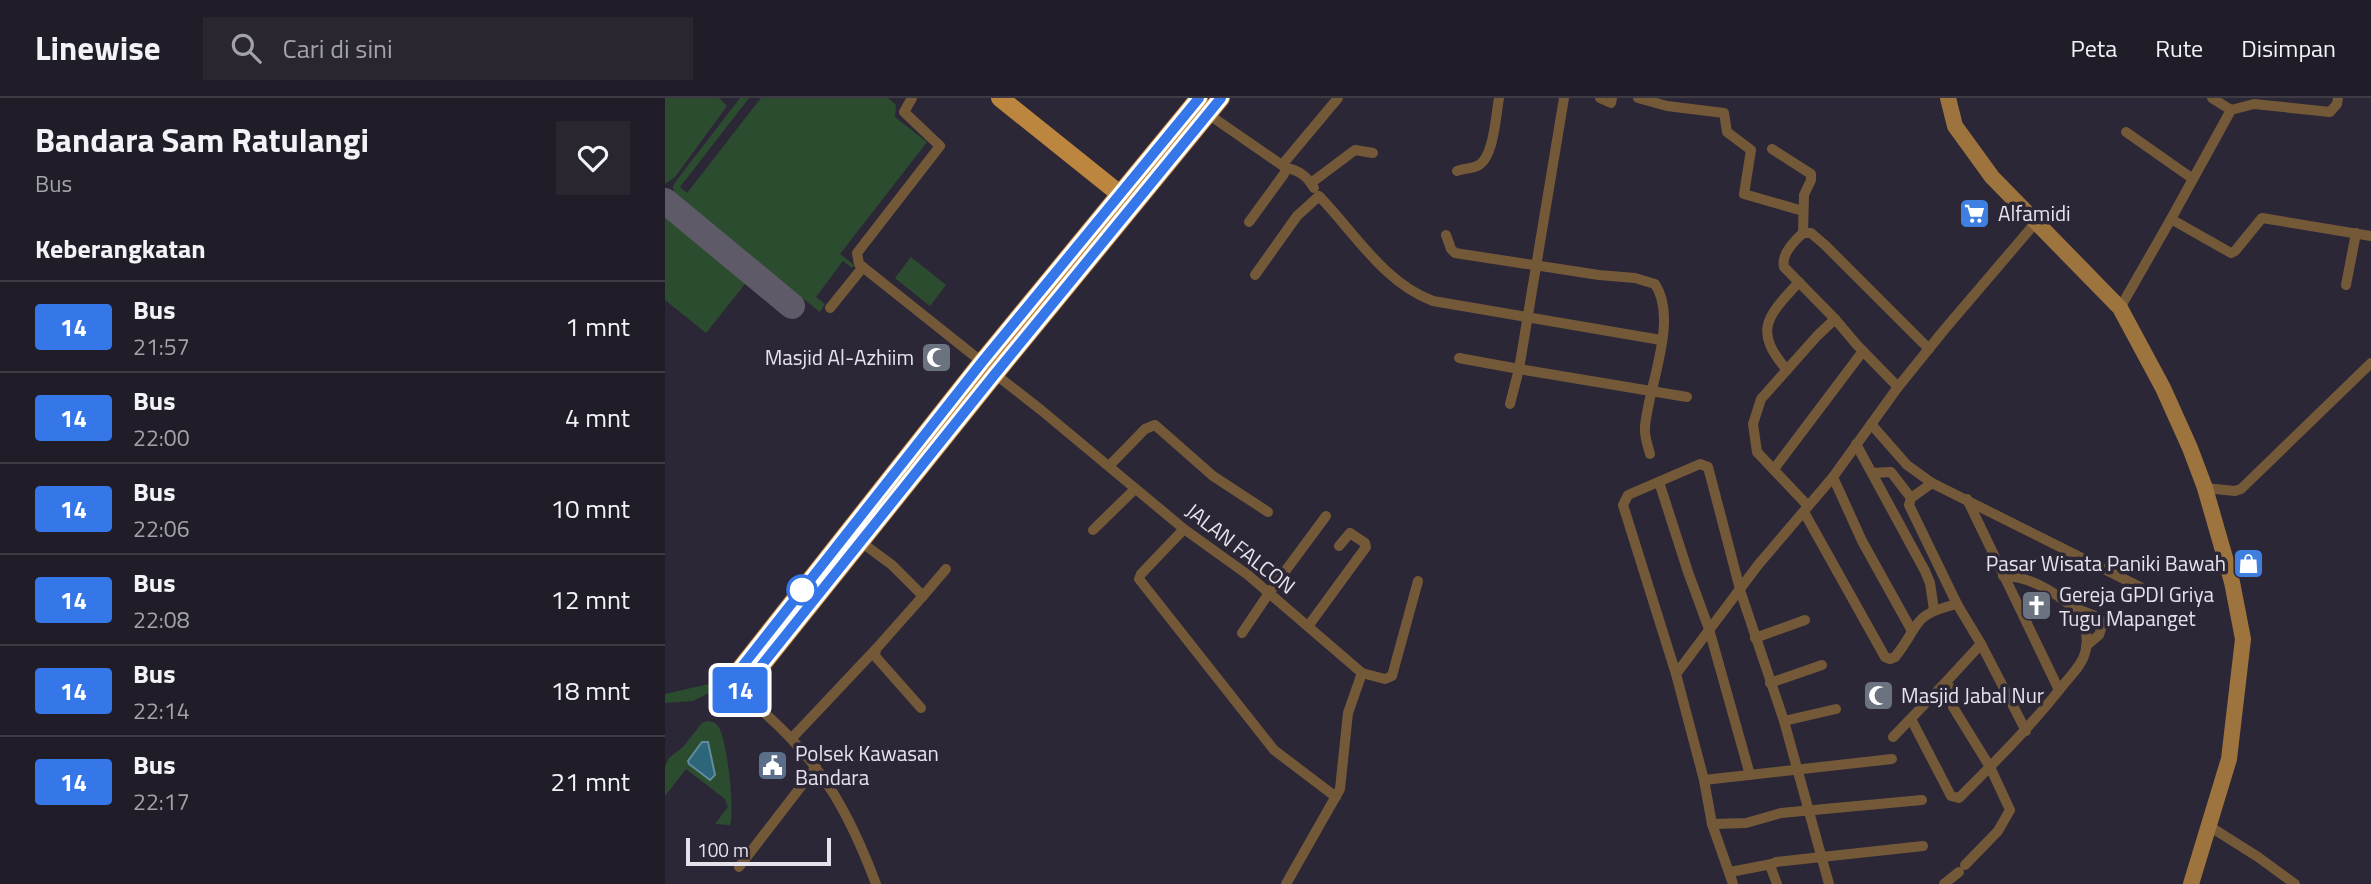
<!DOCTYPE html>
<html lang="id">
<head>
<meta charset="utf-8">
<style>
  :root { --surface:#211d28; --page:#292630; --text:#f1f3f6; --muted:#a2a2a8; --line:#3e3b45 }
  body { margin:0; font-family:"Titillium Web",sans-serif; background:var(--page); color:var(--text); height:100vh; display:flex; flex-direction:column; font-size:26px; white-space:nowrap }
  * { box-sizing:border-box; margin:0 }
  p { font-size:23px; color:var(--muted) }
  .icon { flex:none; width:38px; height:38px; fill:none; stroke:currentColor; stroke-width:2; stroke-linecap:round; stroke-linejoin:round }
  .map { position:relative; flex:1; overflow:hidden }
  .side { display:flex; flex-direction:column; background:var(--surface); width:665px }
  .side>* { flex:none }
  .badge { padding:0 14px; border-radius:5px; font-size:24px; line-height:46px }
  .scale { position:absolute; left:21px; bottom:18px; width:145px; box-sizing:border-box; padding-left:7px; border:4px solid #e5e2ec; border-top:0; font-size:19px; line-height:24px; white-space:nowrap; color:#e5e2ec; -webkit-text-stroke:5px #2c2736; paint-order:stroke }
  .map>.badge { position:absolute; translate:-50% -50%; box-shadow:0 0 0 4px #fff }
  h2 { padding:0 35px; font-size:26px; line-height:63px }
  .round { display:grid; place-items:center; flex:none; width:74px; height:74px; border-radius:0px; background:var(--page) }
  .head { display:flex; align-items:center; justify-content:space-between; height:119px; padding:0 35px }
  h1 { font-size:33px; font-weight:700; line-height:52px }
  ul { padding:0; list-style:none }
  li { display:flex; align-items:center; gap:21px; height:91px; padding:0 35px; border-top:2px solid var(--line) }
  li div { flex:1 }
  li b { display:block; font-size:26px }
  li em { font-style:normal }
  li .badge { min-width:77px; font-weight:700; text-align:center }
  header { display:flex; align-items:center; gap:42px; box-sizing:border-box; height:98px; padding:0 35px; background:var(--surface); border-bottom:2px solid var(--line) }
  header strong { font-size:33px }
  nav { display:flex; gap:38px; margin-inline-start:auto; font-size:24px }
  .search { width:490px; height:63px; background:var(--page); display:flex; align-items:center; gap:18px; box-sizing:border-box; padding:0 24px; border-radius:0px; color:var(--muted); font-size:26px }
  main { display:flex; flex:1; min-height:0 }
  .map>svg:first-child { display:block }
</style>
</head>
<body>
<header>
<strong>Linewise</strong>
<div class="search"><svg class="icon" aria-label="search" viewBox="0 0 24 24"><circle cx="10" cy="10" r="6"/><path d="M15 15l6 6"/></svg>Cari di sini</div>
<nav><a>Peta</a><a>Rute</a><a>Disimpan</a></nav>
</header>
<main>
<section class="side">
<div class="head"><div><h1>Bandara Sam Ratulangi</h1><p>Bus</p></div><a class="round"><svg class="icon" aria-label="heart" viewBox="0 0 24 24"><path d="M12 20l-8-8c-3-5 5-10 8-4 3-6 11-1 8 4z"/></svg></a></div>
<h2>Keberangkatan</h2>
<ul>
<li><span class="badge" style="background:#3577e9;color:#fff">14</span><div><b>Bus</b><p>21:57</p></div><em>1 mnt</em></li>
<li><span class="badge" style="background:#3577e9;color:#fff">14</span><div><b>Bus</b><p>22:00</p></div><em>4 mnt</em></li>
<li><span class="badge" style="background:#3577e9;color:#fff">14</span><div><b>Bus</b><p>22:06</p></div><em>10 mnt</em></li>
<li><span class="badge" style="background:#3577e9;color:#fff">14</span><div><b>Bus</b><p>22:08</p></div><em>12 mnt</em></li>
<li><span class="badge" style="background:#3577e9;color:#fff">14</span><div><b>Bus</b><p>22:14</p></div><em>18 mnt</em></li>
<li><span class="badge" style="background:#3577e9;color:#fff">14</span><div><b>Bus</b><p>22:17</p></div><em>21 mnt</em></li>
</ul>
</section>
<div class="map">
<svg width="1706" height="786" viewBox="0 0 1706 786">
  <rect width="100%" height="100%" fill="#2c2736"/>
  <!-- green -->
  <g fill="#2c4c30">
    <path d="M 0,0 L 54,0 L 62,8 L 10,79 L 0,86 Z"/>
    <path d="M 75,0 L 84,0 L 15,89 L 22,95 L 96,0 L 223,0 L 231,7 L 230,19 L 262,44 L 175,156 L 189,167 L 187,170 L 178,163 L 151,199 L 160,206 L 155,214 L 9,98 L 8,88 L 11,83 Z"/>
    <path d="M 0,118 L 80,181 L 80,186 L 41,235 L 0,202 Z"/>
    <path d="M 246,159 L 281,187 L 265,208 L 230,180 Z"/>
    <path d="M 48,585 L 51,590 L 50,592 L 28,603 L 0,605 L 0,596 Z"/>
    <path d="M 43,623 C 48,624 50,624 53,628 C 62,639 70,713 65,727 L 50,726 L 63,709 L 60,701 L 21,671 L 0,698 L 0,668 L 4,660 L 18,649 L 37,625 Z"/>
  </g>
  <!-- water -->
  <path fill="#2b667b" stroke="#638b9d" stroke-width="2" d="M 37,644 L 43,644 L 50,677 L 45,682 L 24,666 L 23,663 Z"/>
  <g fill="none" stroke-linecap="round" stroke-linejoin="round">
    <!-- taxiway -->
    <path stroke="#5f5a68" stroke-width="26" d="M 0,103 L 127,208"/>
    <!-- minor -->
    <g stroke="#745939" stroke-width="10">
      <path d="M 247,0 L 239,14 L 275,48 L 192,155 L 194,166 L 317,264"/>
      <path d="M 935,0 L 946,5 L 947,0"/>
      <path d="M 973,0 L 1002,8 L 1059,15 L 1062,34 L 1086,52 L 1079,96 L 1138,113"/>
      <path d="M 1547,0 L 1566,12"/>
      <path d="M 543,16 L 621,70 L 619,76 L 584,124"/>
      <path d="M 1461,34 L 1528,81"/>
      <path d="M 1107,51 L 1146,76 L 1146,82 L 1139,97 L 1138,135"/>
      <path d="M 617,67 L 673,0"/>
      <path d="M 621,70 C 634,72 642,78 649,90"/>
      <path d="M 792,73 C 799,70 808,71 814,67 C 829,58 831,16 834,0"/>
      <path d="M 646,85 L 690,52 L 708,55"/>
      <path d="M 1506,121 L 1566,12 L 1589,6 L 1665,14 L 1672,6 L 1673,0"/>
      <path d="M 781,137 L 786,151 L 790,155 L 934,177 L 970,180 L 990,186 C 1014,222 983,289 980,329 C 979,338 983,348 985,356"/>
      <path d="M 590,177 L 632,118 L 654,98 C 689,134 719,185 768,203 L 996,242"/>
      <path d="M 1681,187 L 1691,135"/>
      <path d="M 165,210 L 198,169"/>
      <path d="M 1455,210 L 1506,121 L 1566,155 L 1570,153 L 1597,120 L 1706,138"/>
      <path d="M 1170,221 L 1119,169 C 1116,157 1129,143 1138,135 L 1146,135 L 1160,147 L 1264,251"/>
      <path d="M 794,260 L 854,271 L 899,0"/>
      <path d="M 1122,272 C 1087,232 1103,218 1134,184"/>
      <path d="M 330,276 L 376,312 L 519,431 L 583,477 L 697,575 L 720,581 L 727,578 L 753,483"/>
      <path d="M 845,306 L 854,271 L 1022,299"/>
      <path d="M 1206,326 L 1242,367 L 1267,385 L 1475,489"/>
      <path d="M 1191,346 L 1260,473 L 1265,485 L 1269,512"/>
      <path d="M 444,368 L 480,331 L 490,327 L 548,378 L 603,414"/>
      <path d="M 1109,371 L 1198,253"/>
      <path d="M 1207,375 L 1226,374 L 1246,400"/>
      <path d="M 1168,379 L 1197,443 L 1247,533"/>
      <path d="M 994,384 L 1023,474 L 1044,531 L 1085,677"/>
      <path d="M 1267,385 L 1246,400 L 1244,407 L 1292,506 L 1316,546 L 1361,633"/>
      <path d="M 1540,390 L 1570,393 L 1576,391 L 1706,265"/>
      <path d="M 1302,401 L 1394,592"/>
      <path d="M 1143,408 L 1092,354 L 1088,326 L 1096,301 L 1152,238 L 1170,221 L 1192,247 L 1233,289"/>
      <path d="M 1139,414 L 1220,559 L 1225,561 L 1230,559 C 1256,527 1245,517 1292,506"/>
      <path d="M 519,431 L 476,476 L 474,481 L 609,652 L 671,699"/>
      <path d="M 428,432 L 470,391"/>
      <path d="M 196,444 L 227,467 L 258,498 L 211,551 L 210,558 L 256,610"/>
      <path d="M 258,498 L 281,471"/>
      <path d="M 1407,509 L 1430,518 L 1438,525 L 1434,537 L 1421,548"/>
      <path d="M 644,527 L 701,449 L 700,445 L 685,435 L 674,448"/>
      <path d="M 577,535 L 604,495 L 661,418"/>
      <path d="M 1090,540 L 1140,522"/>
      <path d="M 1011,576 L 1093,467 L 1168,379 L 1233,289 L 1279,232 L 1372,123"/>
      <path d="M 1105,585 L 1157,567"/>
      <path d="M 72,590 C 84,598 94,610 104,619 C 159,669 185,717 211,786"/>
      <path d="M 1246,621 L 1286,698 L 1294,700 C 1331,663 1367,627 1399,586 C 1407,576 1417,567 1420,555 C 1426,536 1416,515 1401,504 C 1383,490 1360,478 1338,478"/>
      <path d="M 1119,623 L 1171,611"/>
      <path d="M 1228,639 L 1280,585"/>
      <path d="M 127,640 L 211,551"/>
      <path d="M 1039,682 L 1227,661"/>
      <path d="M 1047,726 L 1081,725 L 1116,715 L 1257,702"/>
      <path d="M 1544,728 L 1593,759 L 1630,786"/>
      <path d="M 1300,767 L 1333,733 L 1345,712 L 1325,669 L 1288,609 L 1288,592 L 1280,585 L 1316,546"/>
      <path d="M 74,769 L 151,669"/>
      <path d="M 1065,774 L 1107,766"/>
      <path d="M 621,786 L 675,691 L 683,615 L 697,575"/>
      <path d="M 1068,786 L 1047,726 L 1039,682 L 1011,576 L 958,407 L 963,397 L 1035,366 L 1043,369 L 1076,495 L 1119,623 L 1164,786"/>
      <path d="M 1112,786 L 1106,770 L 1107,766 L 1111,764 L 1258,748"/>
      <path d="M 1279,786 L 1294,774"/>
    </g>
    <!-- secondary -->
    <path stroke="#9d733e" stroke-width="16" d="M 1283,0 L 1290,28 L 1327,79 L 1455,210 L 1498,290 L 1525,350 L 1540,390 L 1567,484 L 1578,541 L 1564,661 L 1526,786"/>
    <!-- primary -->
    <path stroke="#bd863f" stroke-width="18" d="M 335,0 L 466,105"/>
    <!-- trunk -->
    <g stroke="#cc8f3f" stroke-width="18">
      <path d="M 64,585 L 317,264 L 534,0"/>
      <path d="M 76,593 L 330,276 L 556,0"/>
    </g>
  </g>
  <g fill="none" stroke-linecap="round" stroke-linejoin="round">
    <defs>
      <path id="line" d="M 534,0 L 317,264 L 64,585 L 76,593 L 330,276 L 556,0"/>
    </defs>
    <!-- line casing -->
    <use href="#line" stroke="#fff" stroke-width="16"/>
    <!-- line -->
    <use href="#line" stroke="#3577e9" stroke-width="10"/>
  </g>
  <!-- icons -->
  <defs>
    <symbol id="supermarket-square" viewBox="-11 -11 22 22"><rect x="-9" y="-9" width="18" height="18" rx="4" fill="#3f7fe0" stroke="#2c2736"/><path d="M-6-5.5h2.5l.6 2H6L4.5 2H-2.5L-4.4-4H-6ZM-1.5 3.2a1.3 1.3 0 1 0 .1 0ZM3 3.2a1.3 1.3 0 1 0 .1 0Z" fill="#fff"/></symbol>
    <symbol id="mosque-square" viewBox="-11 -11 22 22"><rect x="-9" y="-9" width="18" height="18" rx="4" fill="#6b7280" stroke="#2c2736"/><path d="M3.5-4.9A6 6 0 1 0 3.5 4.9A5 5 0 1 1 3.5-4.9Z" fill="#fff"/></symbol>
    <symbol id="shop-square" viewBox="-11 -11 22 22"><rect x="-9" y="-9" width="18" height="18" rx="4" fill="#3f7fe0" stroke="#2c2736"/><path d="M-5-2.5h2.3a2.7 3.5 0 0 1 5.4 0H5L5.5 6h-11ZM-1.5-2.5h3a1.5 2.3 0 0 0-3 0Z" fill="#fff"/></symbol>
    <symbol id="church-square" viewBox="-11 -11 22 22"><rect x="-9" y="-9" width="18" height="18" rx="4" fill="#6b7280" stroke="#2c2736"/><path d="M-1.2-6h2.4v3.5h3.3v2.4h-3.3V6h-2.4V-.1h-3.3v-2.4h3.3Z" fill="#fff"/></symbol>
    <symbol id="civic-square" viewBox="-11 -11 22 22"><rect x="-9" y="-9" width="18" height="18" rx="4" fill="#5c6f8a" stroke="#2c2736"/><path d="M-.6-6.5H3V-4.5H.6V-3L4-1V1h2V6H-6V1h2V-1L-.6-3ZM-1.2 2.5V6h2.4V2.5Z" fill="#fff"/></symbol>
  </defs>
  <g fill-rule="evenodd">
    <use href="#supermarket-square" x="1292" y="98" width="35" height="35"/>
    <use href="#mosque-square" x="254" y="242" width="35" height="35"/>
    <use href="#shop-square" x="1566" y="448" width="35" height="35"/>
    <use href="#church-square" x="1354" y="490" width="35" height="35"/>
    <use href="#mosque-square" x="1196" y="580" width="35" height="35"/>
    <use href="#civic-square" x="90" y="650" width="35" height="35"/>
  </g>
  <!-- markers -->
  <circle fill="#fff" stroke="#3577e9" stroke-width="3.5" cx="137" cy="492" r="14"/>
  <g text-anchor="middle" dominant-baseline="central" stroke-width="7" stroke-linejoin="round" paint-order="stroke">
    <!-- poi labels -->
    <g font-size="21" fill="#e5e2ec" stroke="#2c2736" text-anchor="start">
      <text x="1333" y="115">Alfamidi</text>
      <text x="249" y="259" text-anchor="end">Masjid Al-Azhiim</text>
      <text x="1561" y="465" text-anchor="end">Pasar Wisata Paniki Bawah</text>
      <text x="1394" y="496">Gereja GPDI Griya<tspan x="1394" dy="24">Tugu Mapanget</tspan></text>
      <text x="1236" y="597">Masjid Jabal Nur</text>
      <text x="130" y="655">Polsek Kawasan<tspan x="130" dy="24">Bandara</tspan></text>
    </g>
    <!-- street labels -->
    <g font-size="21" fill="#e5e2ec" stroke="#2c2736">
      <text transform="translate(576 450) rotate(38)">JALAN FALCON</text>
    </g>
  </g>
</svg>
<div class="scale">100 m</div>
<b class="badge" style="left:75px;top:592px;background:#3577e9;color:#fff">14</b>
</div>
</main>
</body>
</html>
